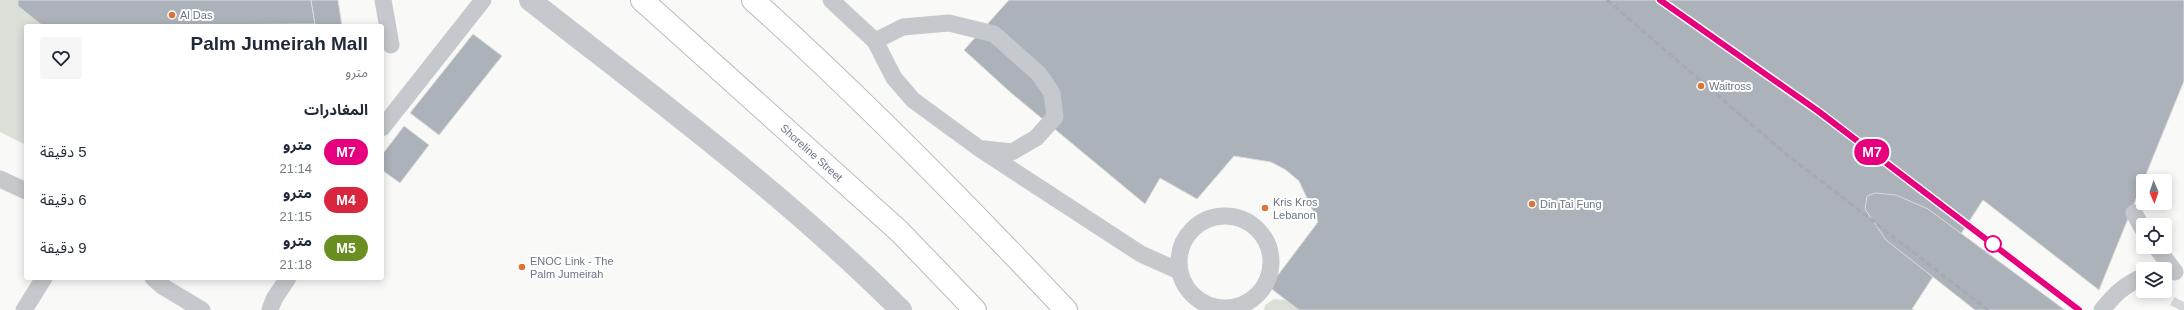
<!DOCTYPE html>
<html lang="ar">
<head>
<meta charset="utf-8">
<style>
  :root { --surface:#fff; --page:#f6f6f7; --text:#1f2937; --muted:#747a83 }
  body { margin:0; font-family:Arial,"Noto Sans Arabic",sans-serif; background:var(--page); color:var(--text); direction:rtl; height:100vh; display:flex; flex-direction:column; font-size:15px; white-space:nowrap }
  * { box-sizing:border-box; margin:0 }
  p { font-size:13px; color:var(--muted) }
  .icon { flex:none; width:22px; height:22px; fill:none; stroke:currentColor; stroke-width:2; stroke-linecap:round; stroke-linejoin:round }
  .map { position:relative; flex:1; overflow:hidden; direction:ltr }
  .sheet { position:absolute; left:24px; top:24px; width:360px; height:256px; display:flex; flex-direction:column; background:var(--surface); border-radius:4px; box-shadow:0 2px 10px #0003; direction:rtl }
  .sheet>* { flex:none }
  .badge { padding:0 8px; border-radius:13px; font-size:14px; line-height:26px }
  .needle { width:26px; rotate:178deg }
  .controls { position:absolute; left:2136px; top:174px; display:grid; gap:8px }
  .controls a { display:grid; place-items:center; width:36px; height:36px; border-radius:4px; background:var(--surface); box-shadow:0 2px 10px #0003; font-size:20px }
  .map>.badge { position:absolute; translate:-50% -50%; box-shadow:0 0 0 2px #fff }
  h2 { padding:0 16px; font-size:15px; line-height:36px }
  .round { display:grid; place-items:center; flex:none; width:42px; height:42px; border-radius:4px; background:var(--page) }
  .summary { display:flex; align-items:center; justify-content:space-between; height:68px; padding:0 16px }
  h1 { font-size:19px; font-weight:700; line-height:30px }
  ul { padding:0; list-style:none }
  li { display:flex; align-items:center; gap:12px; height:48px; padding:0 16px }
  li div { flex:1 }
  li b { display:block; font-size:15px }
  li em { font-style:normal }
  li .badge { min-width:44px; font-weight:700; text-align:center }
  .map>svg:first-child { display:block }
</style>
</head>
<body>
<div class="map">
<svg width="2184" height="310" viewBox="0 0 2184 310">
  <rect width="100%" height="100%" fill="#f9f9f7"/>
  <!-- green -->
  <g fill="#dae0d8">
    <path d="M 0,0 L 18,0 L 44,25 L 26,26 L 26,145 L 0,132 Z"/>
    <path d="M 1274,299 L 1286,300 L 1299,310 L 1264,310 L 1265,305 Z"/>
  </g>
  <!-- building -->
  <g fill="#acb2b9" stroke="#dbdbd9">
    <path d="M 18,0 L 311,0 L 315,24 L 43,26 L 18,6 Z"/>
    <path d="M 311,0 L 338,0 L 342,26 L 305,26 L 315,24 Z"/>
    <path d="M 1009,0 L 2184,0 L 2184,81 L 2099,290 L 1983,200 L 1912,309 L 1914,310 L 1299,310 L 1269,287 L 1318,222 L 1299,181 L 1286,170 L 1271,162 L 1234,156 L 1197,199 L 1160,178 L 1145,204 L 1010,92 L 964,50 Z"/>
    <path d="M 473,34 L 502,56 L 439,135 L 410,113 Z"/>
    <path d="M 404,126 L 429,145 L 400,183 L 382,170 L 382,155 Z"/>
    <path d="M 1875,193 L 1896,195 L 1928,209 L 2065,310 L 1975,310 L 1886,240 L 1865,209 L 1867,196 Z"/>
  </g>
  <g fill="none" stroke-linecap="round" stroke-linejoin="round">
    <!-- secondary-tunnel -->
    <path stroke="#d5d8db" stroke-width="22" stroke-dasharray="22 11" stroke-linecap="butt" d="M 2180,310 L 2184,302"/>
    <defs>
      <g id="secondary">
        <path id="s1" d="M 642,0 L 900,232 L 975,310"/>
        <path d="M 753,0 C 862,98 965,203 1066,310"/>
      </g>
    </defs>
    <!-- secondary casing -->
    <use href="#secondary" stroke="#b8bbc0" stroke-width="24"/>
    <!-- service -->
    <g stroke="#c5c8cc" stroke-width="17">
      <path d="M 383,0 L 391,45"/>
      <path d="M 831,0 L 875,41 L 894,78 L 913,100 L 980,149 L 1141,254 L 1179,271"/>
      <path d="M 875,41 L 903,27 L 949,23 L 994,34 L 1039,74 L 1052,93 L 1055,117 L 1036,138 L 1012,152 L 984,149"/>
      <path d="M 382,128 L 483,0"/>
      <path d="M 0,179 L 26,191"/>
      <path d="M 2134,213 L 2143,229"/>
      <circle cx="1225" cy="262" r="46"/>
      <path d="M 2156,247 L 2175,272"/>
      <path d="M 153,278 L 162,286 L 202,310"/>
      <path d="M 24,310 L 44,278"/>
      <path d="M 270,310 L 274,299 L 288,278"/>
      <path d="M 2102,310 C 2114,295 2125,284 2143,277"/>
    </g>
    <!-- tertiary -->
    <path stroke="#c5c8cc" stroke-width="22" d="M 530,0 C 657,100 787,196 901,310"/>
    <!-- secondary -->
    <use href="#secondary" stroke="#fff" stroke-width="22"/>
    <!-- rail -->
    <g stroke="#a6aab1" stroke-width="3" stroke-dasharray="6 3" stroke-linecap="butt">
      <path d="M 1607,0 L 1786,154 L 1988,310"/>
      <path d="M 1660,0 L 1819,111 L 2079,310"/>
    </g>
  </g>
  <g fill="none" stroke-linecap="round" stroke-linejoin="round">
    <defs>
      <path id="line" d="M 1660,0 L 1818,111 L 2079,310"/>
    </defs>
    <!-- line casing -->
    <use href="#line" stroke="#fff" stroke-width="9"/>
    <!-- line -->
    <use href="#line" stroke="#e6007e" stroke-width="6"/>
  </g>
  <!-- markers -->
  <g fill="#d97537" stroke="#fff" stroke-width="1.5">
    <circle cx="172" cy="15" r="4"/>
    <circle cx="1701" cy="86" r="4"/>
    <circle cx="1532" cy="204" r="4"/>
    <circle cx="1265" cy="208" r="4"/>
    <circle cx="522" cy="267" r="4"/>
  </g>
  <circle fill="#fff" stroke="#e6007e" stroke-width="2" cx="1993" cy="244" r="8"/>
  <g text-anchor="middle" dominant-baseline="central" stroke-width="4" stroke-linejoin="round" paint-order="stroke">
    <!-- poi labels -->
    <g font-size="11" fill="#6a7586" stroke="#fff" text-anchor="start">
      <text x="180" y="15">Al Das</text>
      <text x="1709" y="86">Waitross</text>
      <text x="1273" y="202">Kris Kros<tspan x="1273" dy="13">Lebanon</tspan></text>
      <text x="1540" y="204">Din Tai Fung</text>
      <text x="530" y="261">ENOC Link - The<tspan x="530" dy="13">Palm Jumeirah</tspan></text>
    </g>
    <!-- street labels -->
    <g font-size="11" fill="#6a7586" stroke="#fff">
      <text stroke="none"><textPath href="#s1" startOffset="228">Shoreline Street</textPath></text>
    </g>
  </g>
</svg>
<div class="controls">
<a><svg class="needle" viewBox="-14 -14 28 28"><path d="M0-13l5 13h-10z" fill="#e53935"/><path d="M0 13l5-13h-10z" fill="#747a83"/></svg></a>
<a><svg class="icon" aria-label="locate" viewBox="0 0 24 24"><circle cx="12" cy="12" r="6"/><path d="M12 2v4M12 18v4M2 12h4M18 12h4"/></svg></a>
<a><svg class="icon" aria-label="layers" viewBox="0 0 24 24"><path d="M12 4l9 5-9 5-9-5zM3 14l9 5 9-5"/></svg></a>
</div>
<b class="badge" style="left:1872px;top:152px;background:#e6007e;color:#fff">M7</b>
<section class="sheet">
<div class="summary"><div><h1>Palm Jumeirah Mall</h1><p>مترو</p></div><a class="round"><svg class="icon" aria-label="heart" viewBox="0 0 24 24"><path d="M12 20l-8-8c-3-5 5-10 8-4 3-6 11-1 8 4z"/></svg></a></div>
<h2>المغادرات</h2>
<ul>
<li><span class="badge" style="background:#e6007e;color:#fff">M7</span><div><b>مترو</b><p>21:14</p></div><em>5 دقيقة</em></li>
<li><span class="badge" style="background:#d7263d;color:#fff">M4</span><div><b>مترو</b><p>21:15</p></div><em>6 دقيقة</em></li>
<li><span class="badge" style="background:#6b8e23;color:#fff">M5</span><div><b>مترو</b><p>21:18</p></div><em>9 دقيقة</em></li>
</ul>
</section>
</div>
</body>
</html>
